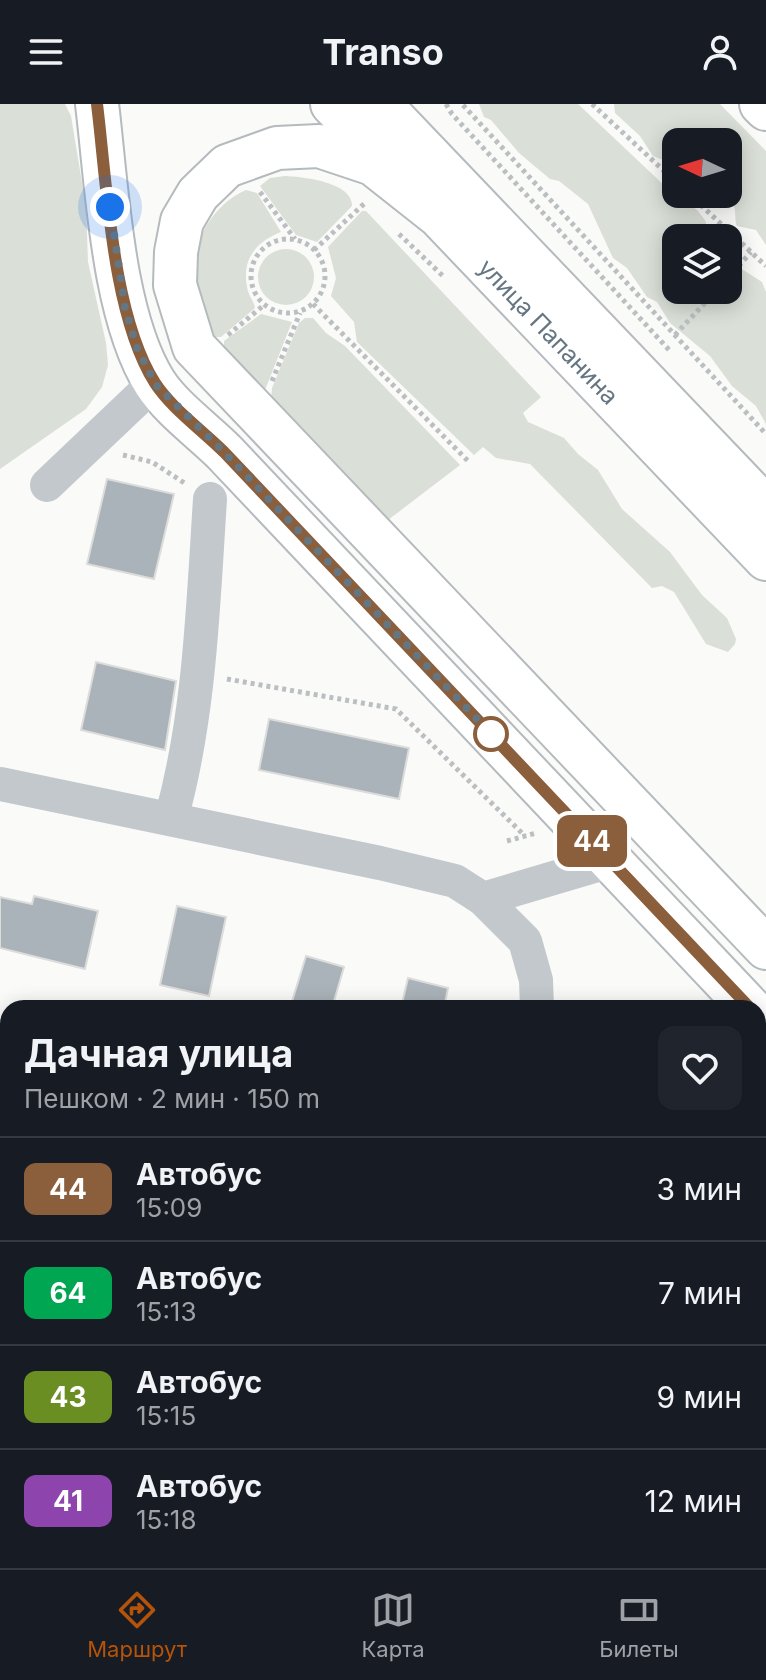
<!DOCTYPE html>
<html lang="ru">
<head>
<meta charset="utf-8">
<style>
  :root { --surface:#171b24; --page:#20242c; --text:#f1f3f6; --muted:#9ea1a6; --line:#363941; --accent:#b45309 }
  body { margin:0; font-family:Inter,sans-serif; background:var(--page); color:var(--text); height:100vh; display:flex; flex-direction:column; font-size:30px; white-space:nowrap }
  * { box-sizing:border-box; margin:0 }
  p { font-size:26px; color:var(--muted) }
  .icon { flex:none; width:44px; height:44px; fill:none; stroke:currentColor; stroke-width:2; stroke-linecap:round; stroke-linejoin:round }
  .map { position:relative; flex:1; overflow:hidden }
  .side { position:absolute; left:0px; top:896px; width:766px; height:568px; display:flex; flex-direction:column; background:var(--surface); border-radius:24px 24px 0 0; box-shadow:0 4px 20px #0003 }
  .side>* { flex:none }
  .badge { padding:0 16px; border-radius:12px; font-size:28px; line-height:52px }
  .needle { width:52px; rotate:274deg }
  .tools { position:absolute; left:662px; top:24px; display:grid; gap:16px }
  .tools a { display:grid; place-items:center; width:80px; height:80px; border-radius:16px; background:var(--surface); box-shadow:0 4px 20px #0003; font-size:40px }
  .you { position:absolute; width:40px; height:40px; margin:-20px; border:6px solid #fff; border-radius:50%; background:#1a73e8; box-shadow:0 0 0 12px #1a73e833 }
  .map>.badge { position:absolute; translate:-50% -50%; box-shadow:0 0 0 4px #fff }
  .round { display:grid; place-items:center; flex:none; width:84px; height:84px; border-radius:16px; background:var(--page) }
  .summary { display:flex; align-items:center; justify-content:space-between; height:136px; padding:0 24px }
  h1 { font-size:38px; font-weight:700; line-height:60px }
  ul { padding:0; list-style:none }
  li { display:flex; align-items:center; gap:24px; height:104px; padding:0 24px; border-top:2px solid var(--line) }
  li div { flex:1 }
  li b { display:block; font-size:30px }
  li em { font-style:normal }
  li .badge { min-width:88px; font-weight:700; text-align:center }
  header { display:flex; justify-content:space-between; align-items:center; height:104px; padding:0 24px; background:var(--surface); font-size:36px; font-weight:700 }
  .tabs { display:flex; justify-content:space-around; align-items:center; height:112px; border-top:2px solid var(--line); background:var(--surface); font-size:22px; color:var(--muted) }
  .tabs a { display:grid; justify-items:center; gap:4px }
  .tabs .selected { color:var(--accent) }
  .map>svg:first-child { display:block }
</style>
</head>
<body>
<header><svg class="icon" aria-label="menu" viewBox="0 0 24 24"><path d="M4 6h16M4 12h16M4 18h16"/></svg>Transo<svg class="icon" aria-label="person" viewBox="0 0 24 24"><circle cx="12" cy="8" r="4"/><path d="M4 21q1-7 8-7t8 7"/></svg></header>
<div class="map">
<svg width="766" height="1464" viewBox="0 0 766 1464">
  <rect width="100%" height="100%" fill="#fafaf8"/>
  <!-- green -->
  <g fill="#dadfd7">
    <path d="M 0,0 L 65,0 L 71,12 L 86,103 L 88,158 L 106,239 L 108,261 L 102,283 L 86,305 L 0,365 Z"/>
    <path d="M 479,0 L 578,0 L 667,84 L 697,106 L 705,116 L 710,134 L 676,134 L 676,186 L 728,186 L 728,148 L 737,162 L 762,178 L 766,188 L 766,320 L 756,302 L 732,282 L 710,252 L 670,219 L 657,198 L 647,193 L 627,164 L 613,154 L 588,100 L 559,77 L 550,75 L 519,49 L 491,16 L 484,13 Z"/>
    <path d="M 614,0 L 720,0 L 766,47 L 766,141 L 756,126 L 737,122 C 733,112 740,94 722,99 C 717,100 713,102 708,102 L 694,90 L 728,90 L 728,38 L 676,38 L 676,66 L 671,59 L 653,52 L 640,32 L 615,9 Z"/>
    <path d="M 285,72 C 304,73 352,78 352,102 L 317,138 L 296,131 L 260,82 L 270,74 Z"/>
    <path d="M 246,86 L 257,89 L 281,128 C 255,138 240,157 248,187 C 250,194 254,197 255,204 L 221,233 L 213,233 C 203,218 191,200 191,181 C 189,143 211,101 246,86 Z"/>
    <path d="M 362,107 L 366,107 L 541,293 L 523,309 L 528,318 L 564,334 L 578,350 L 598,366 L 622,405 L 670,448 L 702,491 L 727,514 L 736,535 L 735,540 L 728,548 L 706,540 L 674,488 L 662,482 L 652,484 L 530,360 L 496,354 L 483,343 L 474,351 L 357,238 L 354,218 L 331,192 L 336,174 L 328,143 Z"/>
    <circle cx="286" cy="173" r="28"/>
    <path d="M 261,210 L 292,218 L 265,286 L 224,245 L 224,237 Z"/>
    <path d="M 305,214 L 313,214 L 326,229 L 345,242 L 460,361 L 388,416 L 271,296 L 272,284 L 299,219 Z"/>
    <path d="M 423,1456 L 517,1456 L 521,1464 L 416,1464 Z"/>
  </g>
  <!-- building -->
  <g fill="#aab3b9" stroke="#dcdcda" stroke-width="2">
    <path d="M 107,375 L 174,390 L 154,475 L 87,460 Z"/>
    <path d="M 96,558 L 176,577 L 165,646 L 81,626 Z"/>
    <path d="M 269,615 L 409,644 L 399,695 L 259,666 Z"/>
    <path d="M 34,792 L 98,807 L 85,865 L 0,844 L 0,793 L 32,800 Z"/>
    <path d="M 177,802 L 226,813 L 209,892 L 160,881 Z"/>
    <path d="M 306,852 L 344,863 L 332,904 L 290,904 Z"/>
    <path d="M 408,874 L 448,884 L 444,904 L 401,904 Z"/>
  </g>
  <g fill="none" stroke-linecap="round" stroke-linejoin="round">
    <defs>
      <g id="major">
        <path d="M 97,0 C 107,81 112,211 155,279 C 172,305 202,326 224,348 L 750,904"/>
        <path id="s1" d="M 332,0 L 766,455"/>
        <path d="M 380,0 L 766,404"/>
        <path d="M 761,0 L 766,5"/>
        <path d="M 435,109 L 373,60 L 319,42 L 277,44 L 227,62 L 198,90 L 182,117 L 176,148 L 175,181 L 194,243 L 766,844"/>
        <path d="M 758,1344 L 766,1333"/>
        <path d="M 674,1464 L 679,1456"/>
      </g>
    </defs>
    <!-- major casing -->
    <use href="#major" stroke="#b5babe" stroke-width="46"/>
    <!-- path -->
    <g stroke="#bbbfc2" stroke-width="5" stroke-dasharray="4 4" stroke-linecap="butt">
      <path d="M 446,0 L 452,10 L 671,248"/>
      <path d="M 592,0 L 676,78"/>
      <path d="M 463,1 L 766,330"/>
      <path d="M 260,88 L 295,135"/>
      <path d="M 689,90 L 766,162"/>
      <path d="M 399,130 L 444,173"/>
      <circle cx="288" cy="172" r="37"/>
      <path d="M 314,146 L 366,98"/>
      <path d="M 728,174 L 751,148"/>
      <path d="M 313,200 L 468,357"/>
      <path d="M 228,231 L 264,201"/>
      <path d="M 675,231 L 717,186"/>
      <path d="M 272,277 L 300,209"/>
      <path d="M 123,351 L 152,358 L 186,380"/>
      <path d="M 227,575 L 396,605 L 525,732"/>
      <path d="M 507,737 L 536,729"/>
    </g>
    <!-- minor -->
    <g stroke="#c3c8cc" stroke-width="34">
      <path d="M 47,381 L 147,286 L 156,281"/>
      <path d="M 0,680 L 380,759 L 455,777 L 483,795 L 525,837 L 536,876 L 537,904"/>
      <path d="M 171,715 C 200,611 203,502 210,395"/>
      <path d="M 483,795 L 611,757"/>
      <path d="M 0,1032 L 8,1028"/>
      <path d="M 0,1396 L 8,1386"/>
      <path d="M 588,1456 L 594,1464"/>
      <path d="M 282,1464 L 288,1456"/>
    </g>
    <!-- major -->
    <use href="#major" stroke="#fff" stroke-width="42"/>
  </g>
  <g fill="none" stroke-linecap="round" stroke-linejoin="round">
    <defs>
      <path id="line" d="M 97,0 C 107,81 112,211 155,279 C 172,305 202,326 224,348 L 750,904"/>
    </defs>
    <!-- line casing -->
    <use href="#line" stroke="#fff" stroke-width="18"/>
    <!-- line -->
    <use href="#line" stroke="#8b5e3c" stroke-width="12"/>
    <!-- walk -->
    <path stroke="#657683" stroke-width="8" stroke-dasharray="0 14.4" d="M 110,103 L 125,204 L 137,244 L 156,281 L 224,348 L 495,634 L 491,630"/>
  </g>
  <!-- markers -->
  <circle fill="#fff" stroke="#8b5e3c" stroke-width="4" cx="491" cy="630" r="16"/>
  <g text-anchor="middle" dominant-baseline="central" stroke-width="8" stroke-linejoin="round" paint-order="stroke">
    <!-- street labels -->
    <g font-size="24" fill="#657683" stroke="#fff">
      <text stroke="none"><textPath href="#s1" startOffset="314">улица Папанина</textPath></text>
    </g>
  </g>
</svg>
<div class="tools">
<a><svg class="needle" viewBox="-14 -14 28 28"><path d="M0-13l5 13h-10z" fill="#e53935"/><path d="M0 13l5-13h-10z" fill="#9ea1a6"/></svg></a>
<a><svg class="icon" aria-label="layers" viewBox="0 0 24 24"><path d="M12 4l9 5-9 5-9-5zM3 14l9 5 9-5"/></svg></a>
</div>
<div class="you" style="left:110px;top:103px"></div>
<b class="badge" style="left:592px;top:737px;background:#8b5e3c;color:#fff">44</b>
<section class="side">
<div class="summary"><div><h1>Дачная улица</h1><p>Пешком · 2 мин · 150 m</p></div><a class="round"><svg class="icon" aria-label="heart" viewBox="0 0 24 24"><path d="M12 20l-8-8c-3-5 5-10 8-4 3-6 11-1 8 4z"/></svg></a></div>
<ul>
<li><span class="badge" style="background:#8b5e3c;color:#fff">44</span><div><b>Автобус</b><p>15:09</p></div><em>3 мин</em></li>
<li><span class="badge" style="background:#00a651;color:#fff">64</span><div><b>Автобус</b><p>15:13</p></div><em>7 мин</em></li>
<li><span class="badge" style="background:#6b8e23;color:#fff">43</span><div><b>Автобус</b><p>15:15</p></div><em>9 мин</em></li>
<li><span class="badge" style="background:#8e44ad;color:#fff">41</span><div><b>Автобус</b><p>15:18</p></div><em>12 мин</em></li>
</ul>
</section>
</div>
<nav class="tabs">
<a class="selected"><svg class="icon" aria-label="directions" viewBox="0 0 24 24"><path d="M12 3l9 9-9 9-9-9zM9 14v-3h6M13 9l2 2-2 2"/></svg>Маршрут</a>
<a><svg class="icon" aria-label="map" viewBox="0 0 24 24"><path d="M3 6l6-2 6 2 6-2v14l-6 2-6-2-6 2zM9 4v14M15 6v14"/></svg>Карта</a>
<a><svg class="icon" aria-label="tickets" viewBox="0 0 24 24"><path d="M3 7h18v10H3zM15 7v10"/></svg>Билеты</a>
</nav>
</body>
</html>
